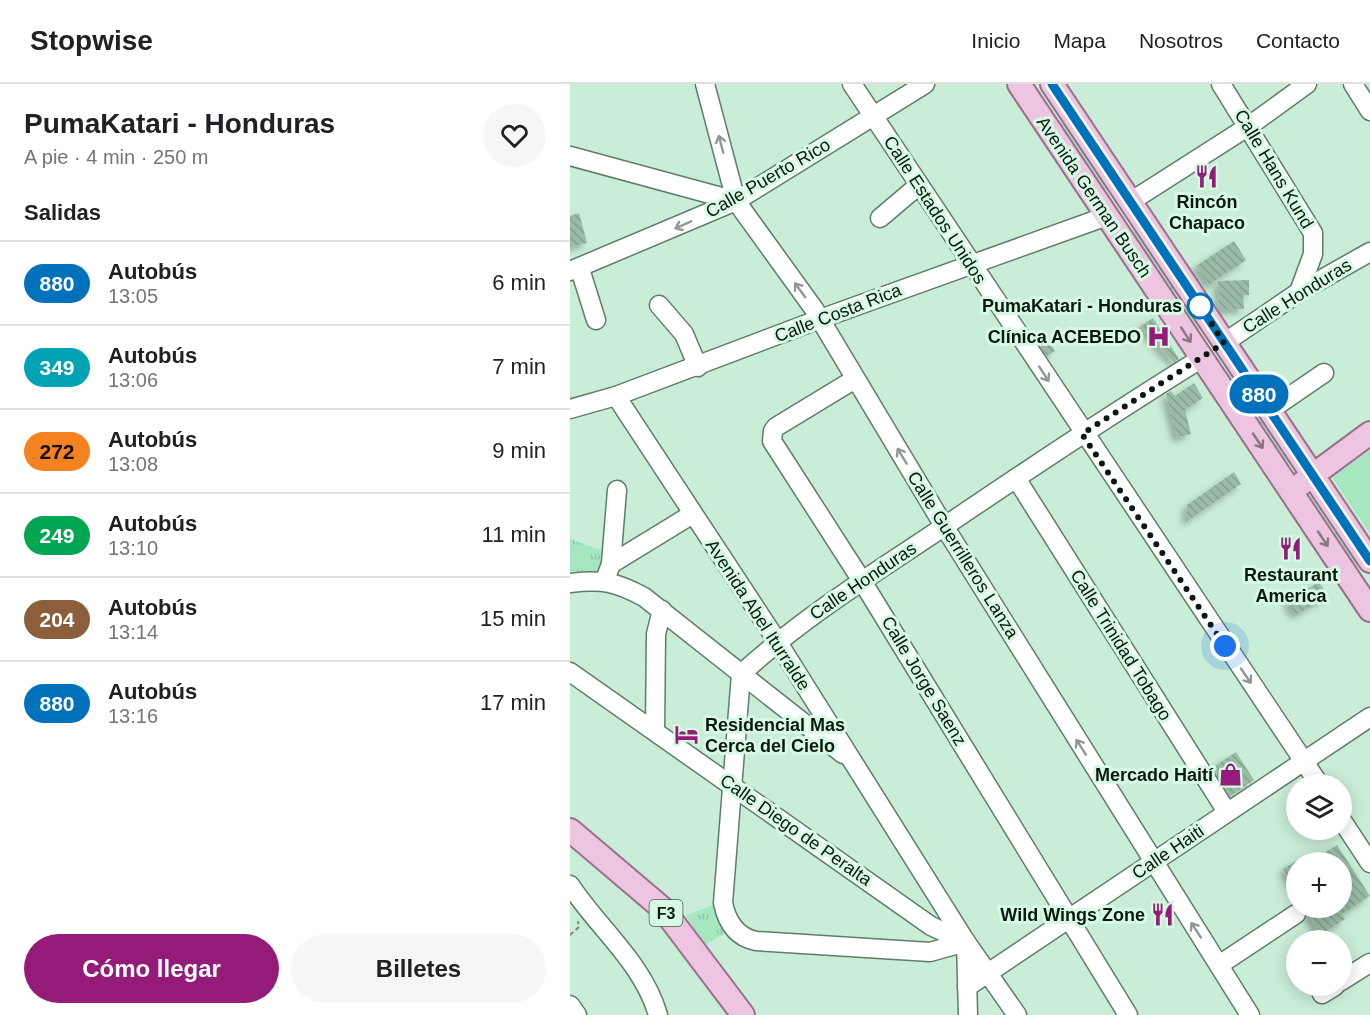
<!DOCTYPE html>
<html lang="es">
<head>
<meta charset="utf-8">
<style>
  :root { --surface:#fff; --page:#f6f6f6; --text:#202124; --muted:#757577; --line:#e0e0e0; --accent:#941c78 }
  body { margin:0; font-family:Arial,sans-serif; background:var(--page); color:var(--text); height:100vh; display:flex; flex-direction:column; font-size:22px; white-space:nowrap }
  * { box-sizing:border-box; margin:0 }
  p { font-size:20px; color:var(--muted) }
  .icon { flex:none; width:33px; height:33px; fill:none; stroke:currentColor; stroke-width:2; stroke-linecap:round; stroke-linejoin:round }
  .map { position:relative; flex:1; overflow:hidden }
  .drawer { display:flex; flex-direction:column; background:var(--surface); width:570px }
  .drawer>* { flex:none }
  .badge { padding:0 12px; border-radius:20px; font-size:21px; line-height:39px }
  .buttons { position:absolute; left:716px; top:690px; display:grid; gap:12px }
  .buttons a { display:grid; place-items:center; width:66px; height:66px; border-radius:50%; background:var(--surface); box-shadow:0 3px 15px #0003; font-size:30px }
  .you { position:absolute; width:30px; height:30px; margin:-15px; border:4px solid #fff; border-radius:50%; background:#1a73e8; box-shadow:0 0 0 9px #1a73e833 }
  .map>.badge { position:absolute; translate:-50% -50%; box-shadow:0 0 0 3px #fff }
  h2 { padding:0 24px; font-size:22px; line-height:54px }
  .round { display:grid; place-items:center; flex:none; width:63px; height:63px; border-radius:32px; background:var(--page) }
  .headline { display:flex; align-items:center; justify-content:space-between; height:102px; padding:0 24px }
  h1 { font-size:28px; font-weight:700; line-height:45px }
  .action { display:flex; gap:12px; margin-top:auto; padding:12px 24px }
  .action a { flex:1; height:69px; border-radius:36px; background:var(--accent); color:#fff; font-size:24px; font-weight:700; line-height:69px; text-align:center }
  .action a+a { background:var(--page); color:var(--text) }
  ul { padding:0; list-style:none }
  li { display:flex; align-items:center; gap:18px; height:84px; padding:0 24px; border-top:2px solid var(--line) }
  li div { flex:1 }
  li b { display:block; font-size:22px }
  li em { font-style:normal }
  li .badge { min-width:66px; font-weight:700; text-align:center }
  header { display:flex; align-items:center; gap:36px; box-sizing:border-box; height:84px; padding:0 30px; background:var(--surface); border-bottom:2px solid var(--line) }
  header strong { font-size:28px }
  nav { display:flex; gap:33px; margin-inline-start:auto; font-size:21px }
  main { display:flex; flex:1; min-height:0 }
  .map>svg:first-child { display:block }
</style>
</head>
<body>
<header>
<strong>Stopwise</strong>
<nav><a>Inicio</a><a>Mapa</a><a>Nosotros</a><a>Contacto</a></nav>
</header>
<main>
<section class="drawer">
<div class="headline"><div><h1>PumaKatari - Honduras</h1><p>A pie · 4 min · 250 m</p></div><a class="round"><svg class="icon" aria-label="heart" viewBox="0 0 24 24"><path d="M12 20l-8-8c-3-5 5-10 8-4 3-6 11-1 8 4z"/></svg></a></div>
<h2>Salidas</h2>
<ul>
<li><span class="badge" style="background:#0072bc;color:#fff">880</span><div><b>Autobús</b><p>13:05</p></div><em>6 min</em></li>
<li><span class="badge" style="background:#00a3b4;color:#fff">349</span><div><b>Autobús</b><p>13:06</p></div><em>7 min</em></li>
<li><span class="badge" style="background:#f58220;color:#111">272</span><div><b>Autobús</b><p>13:08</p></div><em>9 min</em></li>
<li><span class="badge" style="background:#00a651;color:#fff">249</span><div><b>Autobús</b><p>13:10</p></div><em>11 min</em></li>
<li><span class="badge" style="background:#8b5e3c;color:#fff">204</span><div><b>Autobús</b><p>13:14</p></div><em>15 min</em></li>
<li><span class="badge" style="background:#0072bc;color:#fff">880</span><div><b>Autobús</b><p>13:16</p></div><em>17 min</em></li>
</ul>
<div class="action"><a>Cómo llegar</a><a>Billetes</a></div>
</section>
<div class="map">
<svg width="800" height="931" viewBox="0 0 800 931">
  <defs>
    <pattern id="park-tufts" width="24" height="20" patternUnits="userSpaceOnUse" patternTransform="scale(1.5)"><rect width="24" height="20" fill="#a6e7c1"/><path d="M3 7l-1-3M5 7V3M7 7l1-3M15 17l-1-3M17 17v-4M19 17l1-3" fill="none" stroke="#8ec5a5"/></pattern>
    <pattern id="building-back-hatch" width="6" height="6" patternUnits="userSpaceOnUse" patternTransform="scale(1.5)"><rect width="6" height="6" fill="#9abca7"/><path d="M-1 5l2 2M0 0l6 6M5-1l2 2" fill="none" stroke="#83a18f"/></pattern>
    <filter id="shadow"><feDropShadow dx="-4.5" dy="4.5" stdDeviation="3" flood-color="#0004"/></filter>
  </defs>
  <rect width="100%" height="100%" fill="#caedd7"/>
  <!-- grass -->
  <g fill="#a6e7c1">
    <path d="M 483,37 L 495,40 L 537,103 L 535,106 L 532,106 Z"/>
    <path d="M 800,366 L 800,450 L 762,393 Z"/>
    <path d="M 740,410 L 743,410 L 794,480 L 787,479 L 786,484 L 764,451 L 764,445 L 760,445 L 739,414 Z"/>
  </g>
  <!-- park -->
  <g fill="url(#park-tufts)">
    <path d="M 569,144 L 633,243 L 632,245 L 626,245 L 563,149 Z"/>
    <path d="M 657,287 L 660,287 L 720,377 L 719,381 L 715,380 L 656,291 Z"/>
    <path d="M 0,455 L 36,468 L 34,489 L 0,487 Z"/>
    <path d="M 145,820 L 159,847 L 135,861 L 116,832 Z"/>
  </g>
  <!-- building -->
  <g fill="url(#building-back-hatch)" filter="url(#shadow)">
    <path d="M 9,129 L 17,159 L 0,163 L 0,132 Z"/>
    <path d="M 664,157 L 676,176 L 639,201 L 626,182 Z"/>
    <path d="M 679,196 L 679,211 L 673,211 L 674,225 L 649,226 L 648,197 Z"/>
    <path d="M 583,234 L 609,275 L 604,279 L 578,250 L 565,246 Z"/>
    <path d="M 473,248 L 485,267 L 477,272 L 464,253 Z"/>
    <path d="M 624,299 L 633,314 L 615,326 L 621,350 L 607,354 L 596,310 L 601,307 L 605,312 Z"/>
    <path d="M 664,388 L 671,400 L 616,438 L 617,421 Z"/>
    <path d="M 749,498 L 758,512 L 726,531 L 717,517 Z"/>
    <path d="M 666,668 L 684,696 L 660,712 L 642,684 Z"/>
    <path d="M 767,761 L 800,812 L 772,830 L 775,835 L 750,851 L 735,824 L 771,824 L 771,778 L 740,778 Z"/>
    <path d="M 726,777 L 726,806 L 713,785 Z"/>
  </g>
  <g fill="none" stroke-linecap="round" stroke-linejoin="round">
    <defs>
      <g id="minor">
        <path d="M 135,0 L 166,117 L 244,225 L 374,442 L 680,931"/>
        <path d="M 282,0 L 749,700"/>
        <path d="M 651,0 L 743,149 L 743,170 L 729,208"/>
        <path d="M 783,0 L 800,27"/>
        <path d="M 0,72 L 166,117"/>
        <path d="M 560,118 L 679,42 L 737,0"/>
        <path d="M 310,134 L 349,101"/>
        <path d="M 10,185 L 26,236"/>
        <path d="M 0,187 L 166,117 L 355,0"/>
        <path d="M 89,221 L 114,250 L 128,283"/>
        <path d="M 654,259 L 729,208 L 800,168"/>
        <path d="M 285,295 L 206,343 L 203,347 L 202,357 L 292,497 L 558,931"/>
        <path d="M 46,312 L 207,557 L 396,858 L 447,931"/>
        <path d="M 0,325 L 46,312 L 250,235 L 537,132"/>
        <path d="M 700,326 L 754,289"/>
        <path d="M 446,394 L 657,728"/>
        <path d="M 41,480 L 47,406"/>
        <path d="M 35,496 L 41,480 L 121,431"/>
        <path d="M 0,499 C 33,495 46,498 74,513 L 273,670"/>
        <path d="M 0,588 L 361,842 L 396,858"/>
        <path d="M 171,590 C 231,535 301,491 369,446 C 456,387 543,329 632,274"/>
        <path d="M 171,590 L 153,819 C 157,838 166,853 186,857 L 360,868 L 396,858"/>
        <path d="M 85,647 L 86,550 L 92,526"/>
        <path d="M 771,735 L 800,779"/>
        <path d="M 0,801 C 29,845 73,879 88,931"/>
        <path d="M 396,858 L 398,931"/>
        <path d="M 649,881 L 726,830"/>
        <path d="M 771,897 L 800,879"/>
        <path d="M 397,903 L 800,633"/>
        <path d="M 752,910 L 765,902"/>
        <path d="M 0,921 L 7,931"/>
      </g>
      <g id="major">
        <path d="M 449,0 L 800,526"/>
        <path d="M 482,0 L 800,477"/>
        <path d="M 731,400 L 800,349"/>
        <path d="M 0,746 L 93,825 L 173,931"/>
      </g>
    </defs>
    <!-- minor casing -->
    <use href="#minor" stroke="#5e7d6b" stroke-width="21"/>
    <!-- major casing -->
    <use href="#major" stroke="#97708a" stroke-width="26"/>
    <!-- path -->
    <path stroke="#728b7b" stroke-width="2" stroke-dasharray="4.5 3" stroke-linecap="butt" d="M 0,851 L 9,843 L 8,837"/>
    <!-- minor -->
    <use href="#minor" stroke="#fff" stroke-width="18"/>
    <!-- major -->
    <use href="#major" stroke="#eec5e0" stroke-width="22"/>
  </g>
  <!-- one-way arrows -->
  <defs><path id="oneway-shaft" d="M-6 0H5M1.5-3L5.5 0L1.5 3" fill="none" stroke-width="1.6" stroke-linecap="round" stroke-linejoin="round" transform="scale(1.5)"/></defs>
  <g stroke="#919793">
    <use href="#oneway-shaft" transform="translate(151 60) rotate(-105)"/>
    <use href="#oneway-shaft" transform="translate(113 141) rotate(156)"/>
    <use href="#oneway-shaft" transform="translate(230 206) rotate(-126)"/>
    <use href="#oneway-shaft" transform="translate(474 290) rotate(57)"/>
    <use href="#oneway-shaft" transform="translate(332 372) rotate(-121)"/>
    <use href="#oneway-shaft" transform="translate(676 592) rotate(56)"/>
    <use href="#oneway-shaft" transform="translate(511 663) rotate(-122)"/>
    <use href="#oneway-shaft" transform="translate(626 846) rotate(-123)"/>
  </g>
  <g stroke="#887782">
    <use href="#oneway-shaft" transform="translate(616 251) rotate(57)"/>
    <use href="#oneway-shaft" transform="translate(688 357) rotate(56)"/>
    <use href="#oneway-shaft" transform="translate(753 455) rotate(56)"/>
  </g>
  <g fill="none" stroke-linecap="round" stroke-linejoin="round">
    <defs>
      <path id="line" d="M 482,0 L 800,477"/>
    </defs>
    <!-- line casing -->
    <use href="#line" stroke="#fff" stroke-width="14"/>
    <!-- line -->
    <use href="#line" stroke="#0072bc" stroke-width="9"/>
    <!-- walk -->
    <path stroke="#0b1810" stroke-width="6" stroke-dasharray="0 10.8" d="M 630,222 L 654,259 L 512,350 L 655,562"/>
  </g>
  <!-- icons -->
  <defs>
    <symbol id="restaurant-bare" viewBox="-9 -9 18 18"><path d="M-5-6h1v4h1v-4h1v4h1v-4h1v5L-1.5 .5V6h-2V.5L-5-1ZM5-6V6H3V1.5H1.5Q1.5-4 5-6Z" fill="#941c78" stroke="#d7fae4" stroke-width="2.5" paint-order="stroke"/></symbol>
    <symbol id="hospital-bare" viewBox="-9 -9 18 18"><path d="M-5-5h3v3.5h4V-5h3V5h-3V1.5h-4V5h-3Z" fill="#941c78" stroke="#d7fae4" stroke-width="2.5" paint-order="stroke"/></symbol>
    <symbol id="hotel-bare" viewBox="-9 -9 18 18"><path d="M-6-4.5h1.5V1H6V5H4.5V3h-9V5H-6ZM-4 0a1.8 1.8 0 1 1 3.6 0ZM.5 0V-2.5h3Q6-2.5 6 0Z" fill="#941c78" stroke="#d7fae4" stroke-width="2.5" paint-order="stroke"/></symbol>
    <symbol id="shop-bare" viewBox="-9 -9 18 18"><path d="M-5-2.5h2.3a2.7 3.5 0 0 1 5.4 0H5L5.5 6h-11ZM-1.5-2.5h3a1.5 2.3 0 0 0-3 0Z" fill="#941c78" stroke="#d7fae4" stroke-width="2.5" paint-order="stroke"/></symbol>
  </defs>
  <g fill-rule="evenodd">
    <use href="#restaurant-bare" x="620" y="76" width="33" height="33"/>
    <use href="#hospital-bare" x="572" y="236" width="33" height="33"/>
    <use href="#restaurant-bare" x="704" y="448" width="33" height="33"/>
    <use href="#hotel-bare" x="100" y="634" width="33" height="33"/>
    <use href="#shop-bare" x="644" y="674" width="33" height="33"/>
    <use href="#restaurant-bare" x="576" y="814" width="33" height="33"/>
  </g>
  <!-- markers -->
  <circle fill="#fff" stroke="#0072bc" stroke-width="3" cx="630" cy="222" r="12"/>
  <g text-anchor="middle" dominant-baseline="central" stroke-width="6" stroke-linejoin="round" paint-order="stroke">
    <!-- shield labels -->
    <rect fill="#d7fae4" stroke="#485c50" stroke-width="1.5" x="79.5" y="816" width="33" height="26" rx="4.5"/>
    <g font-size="16" font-weight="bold" fill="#0b1810">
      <text x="96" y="829">F3</text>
    </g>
    <!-- street labels -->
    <g font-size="18" fill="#0b1810" stroke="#d7fae4">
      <text transform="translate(704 85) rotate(59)">Calle Hans Kund</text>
      <text transform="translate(198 94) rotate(-30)">Calle Puerto Rico</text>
      <text transform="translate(524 113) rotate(56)">Avenida German Busch</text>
      <text transform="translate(365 126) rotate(57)">Calle Estados Unidos</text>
      <text transform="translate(727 212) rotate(-32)">Calle Honduras</text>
      <text transform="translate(268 229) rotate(-21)">Calle Costa Rica</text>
      <text transform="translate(393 471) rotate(58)">Calle Guerrilleros Lanza</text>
      <text transform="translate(293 497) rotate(-34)">Calle Honduras</text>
      <text transform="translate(188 531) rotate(57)">Avenida Abel Iturralde</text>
      <text transform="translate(551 561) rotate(58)">Calle Trinidad Tobago</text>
      <text transform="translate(354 597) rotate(59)">Calle Jorge Saenz</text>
      <text transform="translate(226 746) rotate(35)">Calle Diego de Peralta</text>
      <text transform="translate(598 768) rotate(-34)">Calle Haiti</text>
    </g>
    <!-- poi labels -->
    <g font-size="18" font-weight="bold" fill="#0b1810" stroke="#d7fae4" text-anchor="end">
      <text x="637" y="118" text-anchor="middle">Rincón<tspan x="637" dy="21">Chapaco</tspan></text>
      <text x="571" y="253">Clínica ACEBEDO</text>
      <text x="721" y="491" text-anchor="middle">Restaurant<tspan x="721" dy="21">America</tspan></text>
      <text x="135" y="641" text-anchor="start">Residencial Mas<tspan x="135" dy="21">Cerca del Cielo</tspan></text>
      <text x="643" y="691">Mercado Haití</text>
      <text x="575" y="831">Wild Wings Zone</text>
    </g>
    <!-- stop labels -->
    <g font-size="18" font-weight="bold" fill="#0b1810" stroke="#d7fae4" text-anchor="end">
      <text x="612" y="222">PumaKatari - Honduras</text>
    </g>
  </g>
</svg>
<div class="buttons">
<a><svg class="icon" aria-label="layers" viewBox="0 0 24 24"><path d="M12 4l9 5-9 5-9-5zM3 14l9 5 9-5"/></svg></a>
<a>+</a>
<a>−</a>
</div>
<div class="you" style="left:655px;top:562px"></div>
<b class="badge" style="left:689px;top:310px;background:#0072bc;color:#fff">880</b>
</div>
</main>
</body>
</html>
